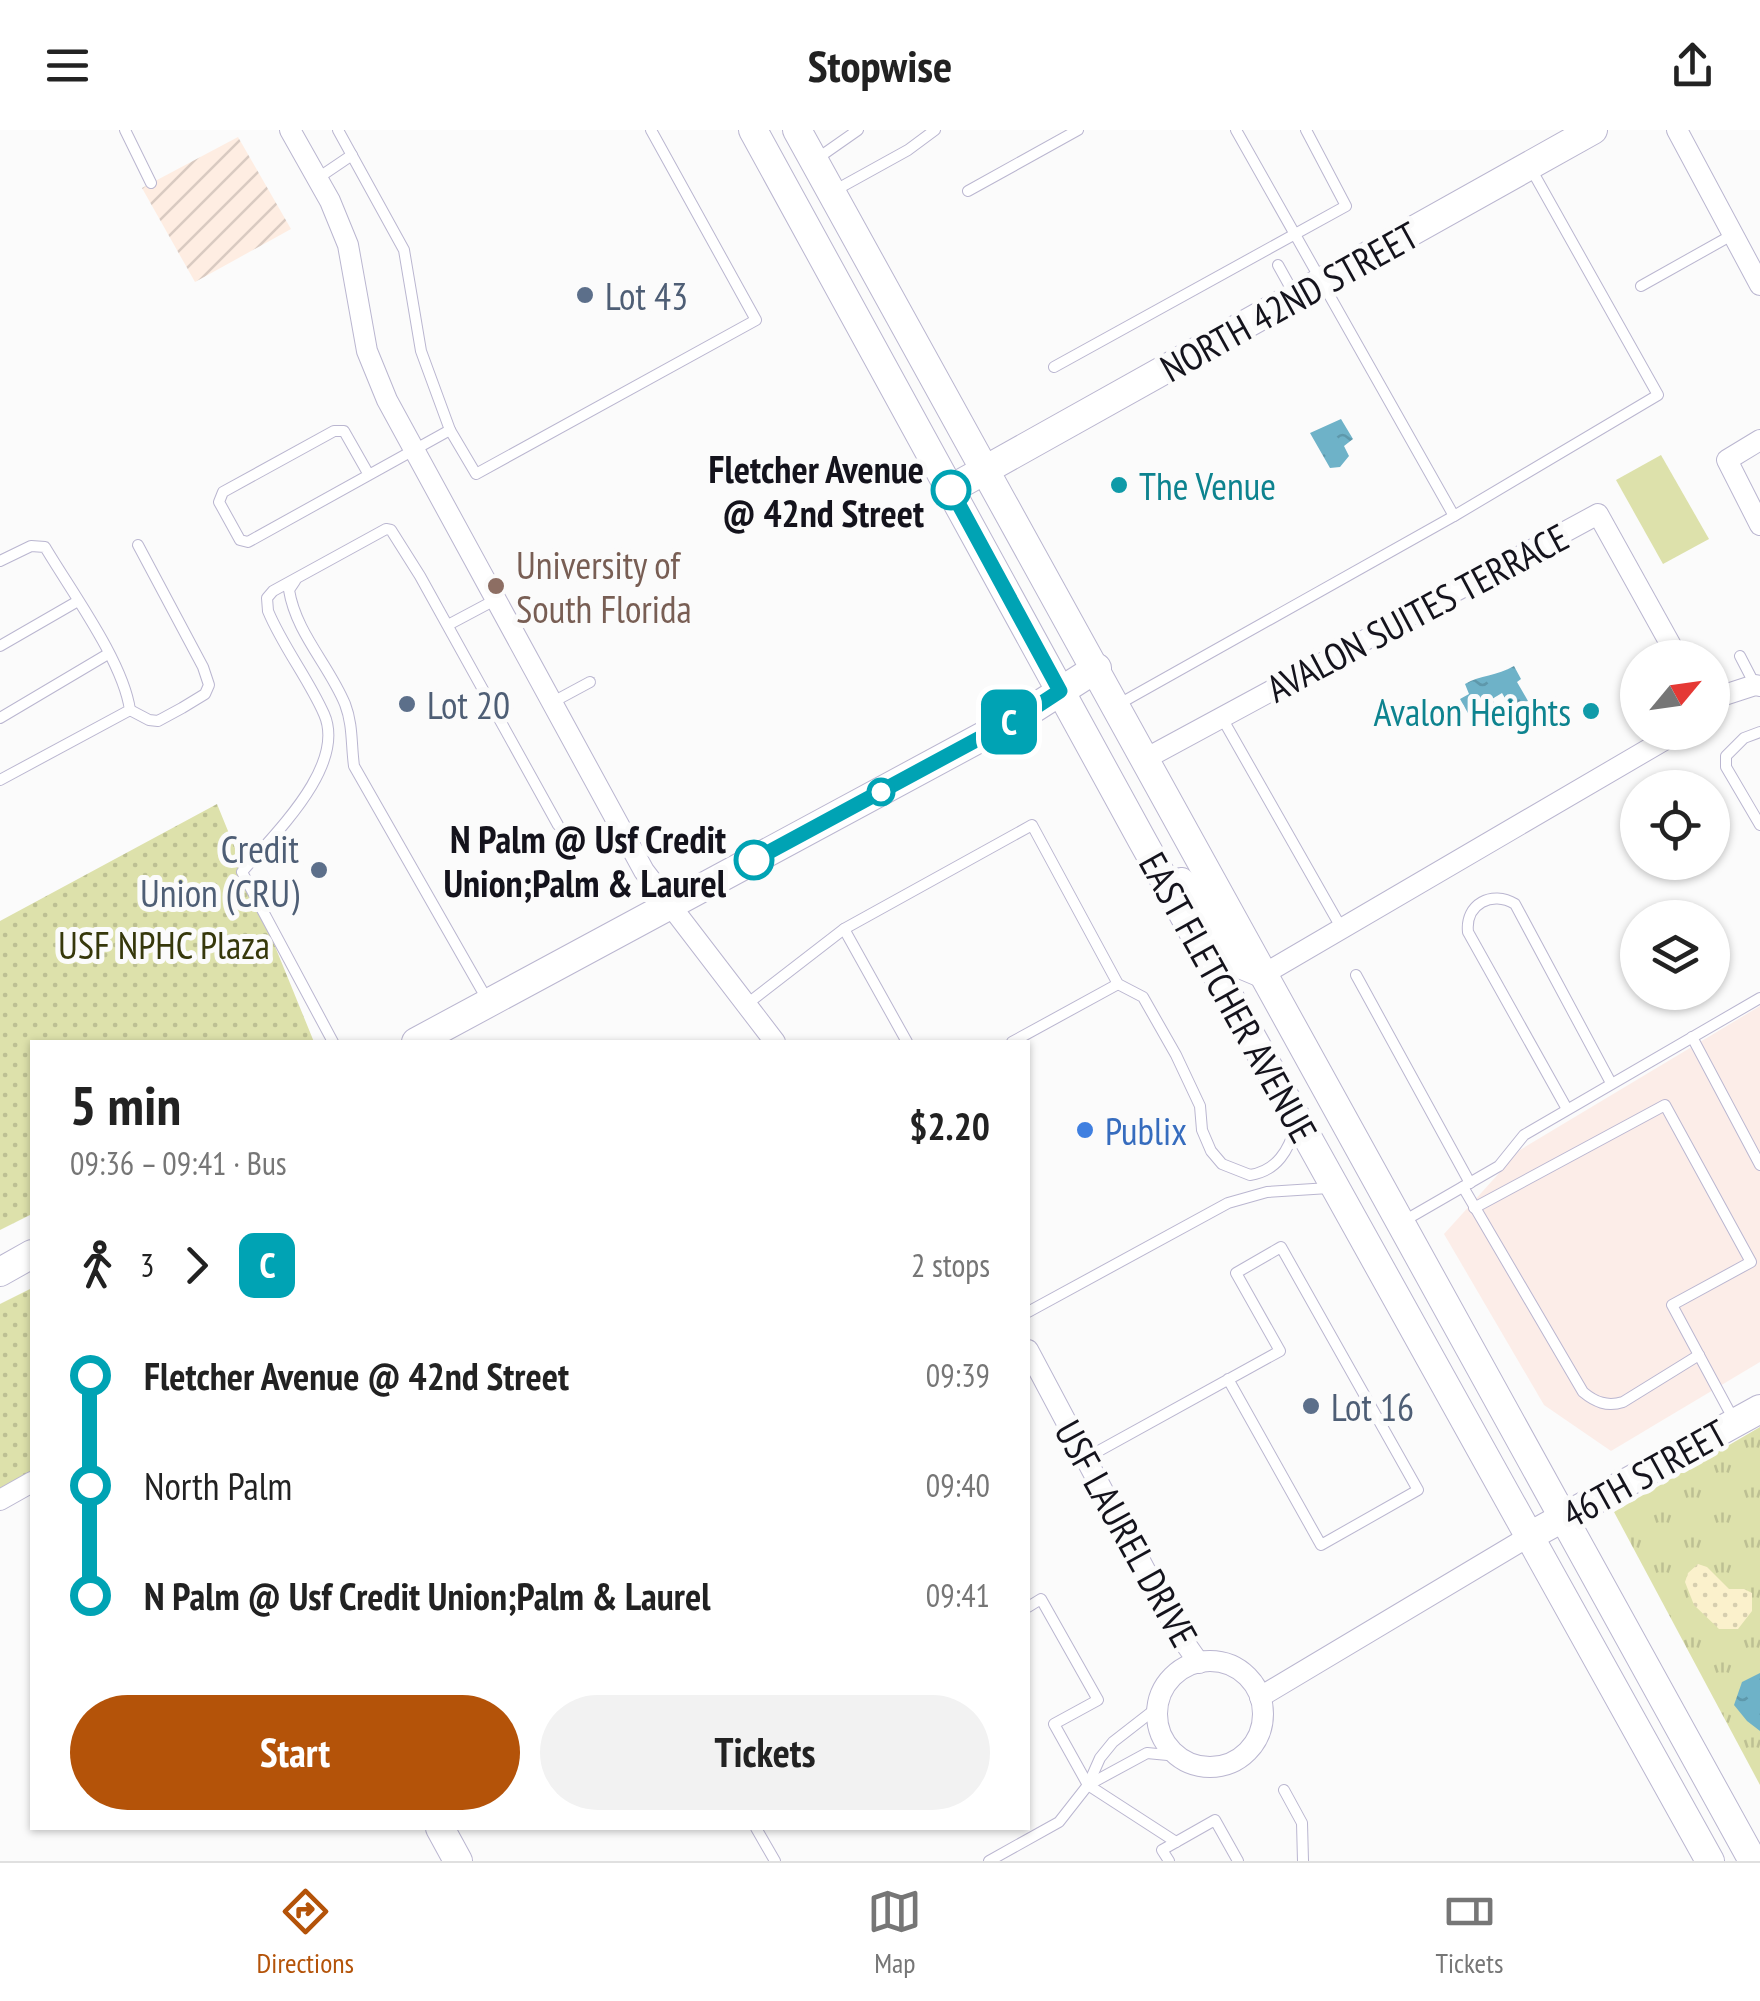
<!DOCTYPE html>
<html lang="en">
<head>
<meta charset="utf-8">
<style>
  :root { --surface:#fff; --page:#f2f2f2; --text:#222; --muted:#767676; --line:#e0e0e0; --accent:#b45309 }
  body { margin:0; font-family:"PT Sans Narrow",sans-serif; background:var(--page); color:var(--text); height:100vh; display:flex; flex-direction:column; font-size:38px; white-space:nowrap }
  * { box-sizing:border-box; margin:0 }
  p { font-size:32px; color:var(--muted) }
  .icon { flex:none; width:55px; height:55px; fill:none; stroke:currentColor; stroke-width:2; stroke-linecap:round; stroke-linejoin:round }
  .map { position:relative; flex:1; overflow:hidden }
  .details { position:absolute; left:30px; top:910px; width:1000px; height:790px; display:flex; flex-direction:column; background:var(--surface); border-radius:0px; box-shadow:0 2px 8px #0004 }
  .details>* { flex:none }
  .badge { padding:0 20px; border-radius:15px; font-size:35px; line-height:65px }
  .needle { width:65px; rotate:61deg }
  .tools { position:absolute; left:1620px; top:510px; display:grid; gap:20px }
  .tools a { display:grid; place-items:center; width:110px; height:110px; border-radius:50%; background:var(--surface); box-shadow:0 2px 8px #0004; font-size:50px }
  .map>.badge { position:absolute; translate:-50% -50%; box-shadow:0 0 0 5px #fff }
  .legs { display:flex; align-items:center; gap:15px; height:110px; padding:0 40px; font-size:32px }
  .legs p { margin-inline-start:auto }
  .overview { display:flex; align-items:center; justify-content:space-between; height:170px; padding:0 40px }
  h1 { font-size:55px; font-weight:600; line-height:75px }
  .primary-button { display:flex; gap:20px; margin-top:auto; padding:20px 40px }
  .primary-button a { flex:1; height:115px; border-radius:60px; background:var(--accent); color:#fff; font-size:40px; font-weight:600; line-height:115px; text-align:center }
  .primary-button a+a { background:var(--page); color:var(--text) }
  ul { padding:0 40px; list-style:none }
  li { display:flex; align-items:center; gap:35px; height:110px; font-size:38px }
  li i { display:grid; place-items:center; width:15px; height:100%; margin:0 12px; background:currentColor }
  li i::after { content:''; width:25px; height:25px; margin:-12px; border:8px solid; border-radius:50%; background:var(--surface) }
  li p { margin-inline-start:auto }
  li:first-child i { background:linear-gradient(#0000 50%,currentColor 0) }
  li:last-child i { background:linear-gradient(currentColor 50%,#0000 0) }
  header { display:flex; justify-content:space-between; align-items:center; height:130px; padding:0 40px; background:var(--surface); font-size:45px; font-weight:600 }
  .dock { display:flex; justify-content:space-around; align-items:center; height:140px; border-top:2px solid var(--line); background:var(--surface); font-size:28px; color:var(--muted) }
  .dock a { display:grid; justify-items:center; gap:5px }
  .dock .selected { color:var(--accent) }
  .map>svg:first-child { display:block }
</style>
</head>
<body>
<header><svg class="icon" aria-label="menu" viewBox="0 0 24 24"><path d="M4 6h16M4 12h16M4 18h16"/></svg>Stopwise<svg class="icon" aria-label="share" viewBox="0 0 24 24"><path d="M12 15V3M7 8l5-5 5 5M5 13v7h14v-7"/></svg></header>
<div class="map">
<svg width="1760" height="1731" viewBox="0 0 1760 1731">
  <defs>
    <pattern id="industrial-furrows" width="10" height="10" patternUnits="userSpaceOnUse" patternTransform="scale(2.5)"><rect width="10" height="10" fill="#feede2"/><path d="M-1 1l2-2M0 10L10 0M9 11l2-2" fill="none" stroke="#d9cac1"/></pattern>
    <pattern id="grass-tufts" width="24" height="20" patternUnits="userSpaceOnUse" patternTransform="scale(2.5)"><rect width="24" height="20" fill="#dde1ab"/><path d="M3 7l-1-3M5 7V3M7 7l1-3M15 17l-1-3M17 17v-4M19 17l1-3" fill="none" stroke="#bdc093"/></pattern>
    <pattern id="sand-dots" width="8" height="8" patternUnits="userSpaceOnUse" patternTransform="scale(2.5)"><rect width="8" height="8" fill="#fbf1cc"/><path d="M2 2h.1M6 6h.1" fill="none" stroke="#d6ceaf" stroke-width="1.8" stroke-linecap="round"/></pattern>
    <pattern id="park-dots" width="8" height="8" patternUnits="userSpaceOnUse" patternTransform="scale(2.5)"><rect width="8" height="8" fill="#dde1ab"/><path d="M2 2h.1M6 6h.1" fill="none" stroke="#bdc093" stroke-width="1.8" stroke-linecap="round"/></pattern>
    <pattern id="water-ripples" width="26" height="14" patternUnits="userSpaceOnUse" patternTransform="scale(2.5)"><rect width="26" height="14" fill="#6eb2c8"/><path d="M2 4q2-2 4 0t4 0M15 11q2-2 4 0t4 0" fill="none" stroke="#5e98ab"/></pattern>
  </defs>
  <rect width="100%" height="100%" fill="#fbfbfb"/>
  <!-- commercial -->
  <path fill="#fcede8" d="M 1760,876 L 1760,1232 L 1611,1321 L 1544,1275 L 1444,1104 L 1520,1020 Z"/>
  <!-- industrial -->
  <path fill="url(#industrial-furrows)" d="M 238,7 L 291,99 L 195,152 L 142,58 Z"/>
  <!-- grass -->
  <path fill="url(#grass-tufts)" d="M 1760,1297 L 1760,1655 L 1614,1382 Z"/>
  <!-- sand -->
  <path fill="url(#sand-dots)" d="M 1698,1434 L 1707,1437 L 1729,1459 L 1744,1459 L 1752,1463 L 1752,1481 L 1738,1499 L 1719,1499 L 1694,1475 L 1685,1452 L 1688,1443 Z"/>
  <!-- park -->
  <g fill="url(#park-dots)">
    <path d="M 217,674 L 314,912 L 32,912 L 32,1084 L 0,1100 L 0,791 Z"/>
    <path d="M 32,1158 L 32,1349 L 0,1366 L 0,1174 Z"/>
  </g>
  <!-- pitch -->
  <path fill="#dde1ab" d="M 1661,325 L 1709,409 L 1663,434 L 1616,350 Z"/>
  <!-- water -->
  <g fill="url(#water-ripples)">
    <path d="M 1341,289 L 1353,309 L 1344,316 L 1349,326 L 1340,337 L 1330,338 L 1310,303 Z"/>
    <path d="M 1514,536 L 1521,549 L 1517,552 L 1528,571 L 1512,580 L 1502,563 L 1492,569 L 1497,579 L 1473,592 L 1460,569 L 1469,564 L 1465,554 C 1480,545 1497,546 1514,536 Z"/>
    <path d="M 1760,1543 L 1760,1601 L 1747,1591 L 1734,1575 L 1742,1552 Z"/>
  </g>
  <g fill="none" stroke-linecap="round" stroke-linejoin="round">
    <defs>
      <g id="lane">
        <path d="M 125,0 L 151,53"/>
        <path d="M 338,0 L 404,120 L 421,221 L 450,300 L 248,412 L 240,410 L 219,372 L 223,362 L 334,301 L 344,301 L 369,345"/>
        <path d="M 1236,0 L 1454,386 L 1658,265 L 1530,37"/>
        <path d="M 818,28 L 858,0"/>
        <path d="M 318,48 L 352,25"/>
        <path d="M 968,61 L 1078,0"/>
        <path d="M 832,62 L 908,20 L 935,0"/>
        <path d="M 1278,135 L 1293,162"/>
        <path d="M 1641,156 L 1732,105"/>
        <path d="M 1054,237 L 1346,76 L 1306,0"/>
        <path d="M 450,300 L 476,344 L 756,190 L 651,0"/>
        <path d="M 0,431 L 31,416 L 45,417 C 71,461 123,531 130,580 L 0,650"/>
        <path d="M 295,451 L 289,460 C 296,503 329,535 345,574 C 353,595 351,614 354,636 L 488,871"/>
        <path d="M 448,495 L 495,470"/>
        <path d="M 511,496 L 547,476"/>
        <path d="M 0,516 L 78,471"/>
        <path d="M 1740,526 L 1755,555"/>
        <path d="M 551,573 L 590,552"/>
        <path d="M 1119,574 L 1454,386"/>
        <path d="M 130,580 L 149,590 L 158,591 L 182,578 L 205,564 L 209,555 L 203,537 L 138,415"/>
        <path d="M 0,588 L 108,524"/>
        <path d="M 1222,588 L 1342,799"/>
        <path d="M 1760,602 L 1744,608 L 1726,626 L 1726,637 L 1760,695"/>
        <path d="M 844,799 L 907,912"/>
        <path d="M 1356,845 L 1470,1053"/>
        <path d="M 747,874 L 844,799 L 1032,695 L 1118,854 L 1143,867 L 1176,925 L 1200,976 L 1202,1000 L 1211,1021 L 1222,1034 L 1250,1045 C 1277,1041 1289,1020 1296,995"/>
        <path d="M 1692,907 L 1760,1035"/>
        <path d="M 333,912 L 242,742 C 274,704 347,636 324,584 C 308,548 283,517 268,481 L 267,468 L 273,461 L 386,399 L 391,400 L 420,446 L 558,695"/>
        <path d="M 1012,912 L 1118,854"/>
        <path d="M 1567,979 L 1468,802 C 1465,774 1492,760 1515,774 L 1611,953"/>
        <path d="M 1463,1057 L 1583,1262 C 1595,1272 1607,1277 1623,1272 L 1699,1225"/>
        <path d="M 1474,1078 L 1665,975 L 1751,1132 L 1672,1175 L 1735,1292"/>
        <path d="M 1402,1092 L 1499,1036 L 1524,1005 L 1760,868"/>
        <path d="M 1028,1182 L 1228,1073 L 1267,1062 L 1329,1058"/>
        <path d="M 1086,1328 L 1280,1221 L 1236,1143 L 1281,1117 L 1418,1360 L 1321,1415 L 1228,1249"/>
        <path d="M 1028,1477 L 1041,1469 L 1098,1570 L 1054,1594 L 1088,1655 L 1176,1712"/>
        <path d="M 1088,1655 L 1147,1623 L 1178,1626"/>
        <path d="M 1284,1660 L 1302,1693 L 1303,1731"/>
        <path d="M 756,1698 L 775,1731"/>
        <path d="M 989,1731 L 1059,1692 L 1088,1655 L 1100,1628 L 1113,1612 L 1158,1577"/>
        <path d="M 1169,1731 L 1162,1720 L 1215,1690 L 1238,1731"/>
      </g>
      <g id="street">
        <path d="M 290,0 L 330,71 L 348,115 L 367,221 L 387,270 L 644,741 L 775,912"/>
        <path d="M 1677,0 L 1760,155"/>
        <path d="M 1760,310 L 1727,330 L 1760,395"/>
        <path d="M 1712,569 L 1755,555 L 1760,556"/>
        <path d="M 1145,629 L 1598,384 L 1678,528"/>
        <path d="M 1264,844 L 1678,602"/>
        <path d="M 1028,1220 L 1180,1506 L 1199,1533"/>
        <path d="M 0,1370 L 32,1352"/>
        <circle cx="1210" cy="1584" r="53"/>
        <path d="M 1260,1567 L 1528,1407"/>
      </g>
      <g id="secondary">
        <path d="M 753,0 L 1142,710 L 1710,1731"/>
        <path d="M 797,0 L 1753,1731"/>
        <path d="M 951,359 L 1593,0"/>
        <path d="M 1181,752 L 1209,787 L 1233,831 L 1264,844"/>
        <path d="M 416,912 L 1028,582 L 1097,538"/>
        <path d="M 0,1142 L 32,1124"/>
        <path d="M 1528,1407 L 1760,1279"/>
        <path d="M 440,1698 L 458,1731"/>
      </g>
    </defs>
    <!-- lane casing -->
    <use href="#lane" stroke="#bab6d0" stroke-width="12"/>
    <!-- street casing -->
    <use href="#street" stroke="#bab6d0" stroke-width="22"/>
    <!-- secondary casing -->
    <use href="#secondary" stroke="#bab6d0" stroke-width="30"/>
    <!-- lane -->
    <use href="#lane" stroke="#fff" stroke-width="10"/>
    <!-- street -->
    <use href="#street" stroke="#fff" stroke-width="20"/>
    <!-- secondary -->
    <use href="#secondary" stroke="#fff" stroke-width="28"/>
  </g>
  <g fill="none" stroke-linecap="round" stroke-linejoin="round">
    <defs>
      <path id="line-1" d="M 754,730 L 1028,582 L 1060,561 L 951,360"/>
    </defs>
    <!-- line-1 casing -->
    <use href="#line-1" stroke="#fff" stroke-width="22"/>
    <!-- line-1 -->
    <use href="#line-1" stroke="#00a3b4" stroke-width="15"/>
  </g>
  <!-- markers -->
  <g fill="#5c6f8a" stroke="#fbfbfb" stroke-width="4">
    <circle cx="585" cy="165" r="10"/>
    <circle cx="407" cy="574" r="10"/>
    <circle cx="319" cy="740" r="10"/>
    <circle cx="1311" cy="1276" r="10"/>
  </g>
  <g fill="#0f9aa8" stroke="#fbfbfb" stroke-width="4">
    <circle cx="1119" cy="355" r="10"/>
    <circle cx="1591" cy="581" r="10"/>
  </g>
  <g fill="#fff" stroke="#00a3b4" stroke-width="5">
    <circle cx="951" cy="360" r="18"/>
    <circle cx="881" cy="662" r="12"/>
    <circle cx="754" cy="730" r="18"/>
  </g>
  <circle fill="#8d6e63" stroke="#fbfbfb" stroke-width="4" cx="496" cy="456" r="10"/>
  <circle fill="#3f7fe0" stroke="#fbfbfb" stroke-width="4" cx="1085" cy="1000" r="10"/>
  <g text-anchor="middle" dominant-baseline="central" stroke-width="10" stroke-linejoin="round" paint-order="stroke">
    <!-- service labels -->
    <g font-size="38" fill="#4e5e75" stroke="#fbfbfb" text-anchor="start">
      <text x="605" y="165">Lot 43</text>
      <text x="427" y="574">Lot 20</text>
      <text x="299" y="718" text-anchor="end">Credit<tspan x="299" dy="44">Union (CRU)</tspan></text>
      <text x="1331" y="1276">Lot 16</text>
    </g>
    <!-- street labels -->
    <g font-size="38" fill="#14131c" stroke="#fbfbfb">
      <text transform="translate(1289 171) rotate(-29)">NORTH 42ND STREET</text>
      <text transform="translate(1417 482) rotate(-28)">AVALON SUITES TERRACE</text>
      <text transform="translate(1229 867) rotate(61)">EAST FLETCHER AVENUE</text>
      <text transform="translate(1644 1343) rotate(-29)">46TH STREET</text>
      <text transform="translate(1127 1403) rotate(61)">USF LAUREL DRIVE</text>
    </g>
    <!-- stop labels -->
    <g font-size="38" font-weight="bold" fill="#14131c" stroke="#fbfbfb" text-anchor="end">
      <text x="924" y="338">Fletcher Avenue<tspan x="924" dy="44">@ 42nd Street</tspan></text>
      <text x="726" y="708">N Palm @ Usf Credit<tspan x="726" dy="44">Union;Palm &amp; Laurel</tspan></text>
    </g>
    <!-- culture labels -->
    <g font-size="38" fill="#0d838f" stroke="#fbfbfb" text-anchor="start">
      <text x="1139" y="355">The Venue</text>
      <text x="1571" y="581" text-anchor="end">Avalon Heights</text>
    </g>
    <!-- education labels -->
    <g font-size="38" fill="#785e54" stroke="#fbfbfb" text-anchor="start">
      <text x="516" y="434">University of<tspan x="516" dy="44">South Florida</tspan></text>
    </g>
    <!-- park labels -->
    <g font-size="38" fill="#36380b" stroke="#fbfbfb">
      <text x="164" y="814">USF NPHC Plaza</text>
    </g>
    <!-- shop labels -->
    <g font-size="38" fill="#366cbe" stroke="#fbfbfb" text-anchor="start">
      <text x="1105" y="1000">Publix</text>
    </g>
  </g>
</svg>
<div class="tools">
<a><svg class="needle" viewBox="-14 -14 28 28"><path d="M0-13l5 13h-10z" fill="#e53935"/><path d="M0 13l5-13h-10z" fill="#767676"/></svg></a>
<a><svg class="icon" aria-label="locate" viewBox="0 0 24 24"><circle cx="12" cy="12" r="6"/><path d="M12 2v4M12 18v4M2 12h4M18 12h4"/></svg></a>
<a><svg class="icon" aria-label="layers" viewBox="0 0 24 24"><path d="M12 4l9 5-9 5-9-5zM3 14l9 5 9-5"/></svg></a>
</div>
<b class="badge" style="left:1009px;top:592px;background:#00a3b4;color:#fff">C</b>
<section class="details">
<div class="overview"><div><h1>5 min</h1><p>09:36 – 09:41 · Bus</p></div><b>$2.20</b></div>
<div class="legs"><svg class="icon" aria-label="walk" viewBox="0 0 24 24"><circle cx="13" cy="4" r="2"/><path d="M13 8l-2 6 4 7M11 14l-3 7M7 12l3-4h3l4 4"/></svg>3<svg class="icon" aria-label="forward" viewBox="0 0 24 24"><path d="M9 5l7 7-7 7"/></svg><b class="badge" style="background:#00a3b4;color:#fff">C</b><p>2 stops</p></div>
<ul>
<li><i style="color:#00a3b4"></i><b>Fletcher Avenue @ 42nd Street</b><p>09:39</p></li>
<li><i style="color:#00a3b4"></i><span>North Palm</span><p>09:40</p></li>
<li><i style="color:#00a3b4"></i><b>N Palm @ Usf Credit Union;Palm &amp; Laurel</b><p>09:41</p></li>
</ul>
<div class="primary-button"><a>Start</a><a>Tickets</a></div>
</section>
</div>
<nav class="dock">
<a class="selected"><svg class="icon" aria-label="directions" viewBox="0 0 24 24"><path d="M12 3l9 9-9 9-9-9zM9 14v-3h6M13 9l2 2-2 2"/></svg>Directions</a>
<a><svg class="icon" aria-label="map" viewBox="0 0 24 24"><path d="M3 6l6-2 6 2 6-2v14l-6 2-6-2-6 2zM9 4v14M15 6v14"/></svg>Map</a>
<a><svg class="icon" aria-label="tickets" viewBox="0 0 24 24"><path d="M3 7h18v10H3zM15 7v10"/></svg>Tickets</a>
</nav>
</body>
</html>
